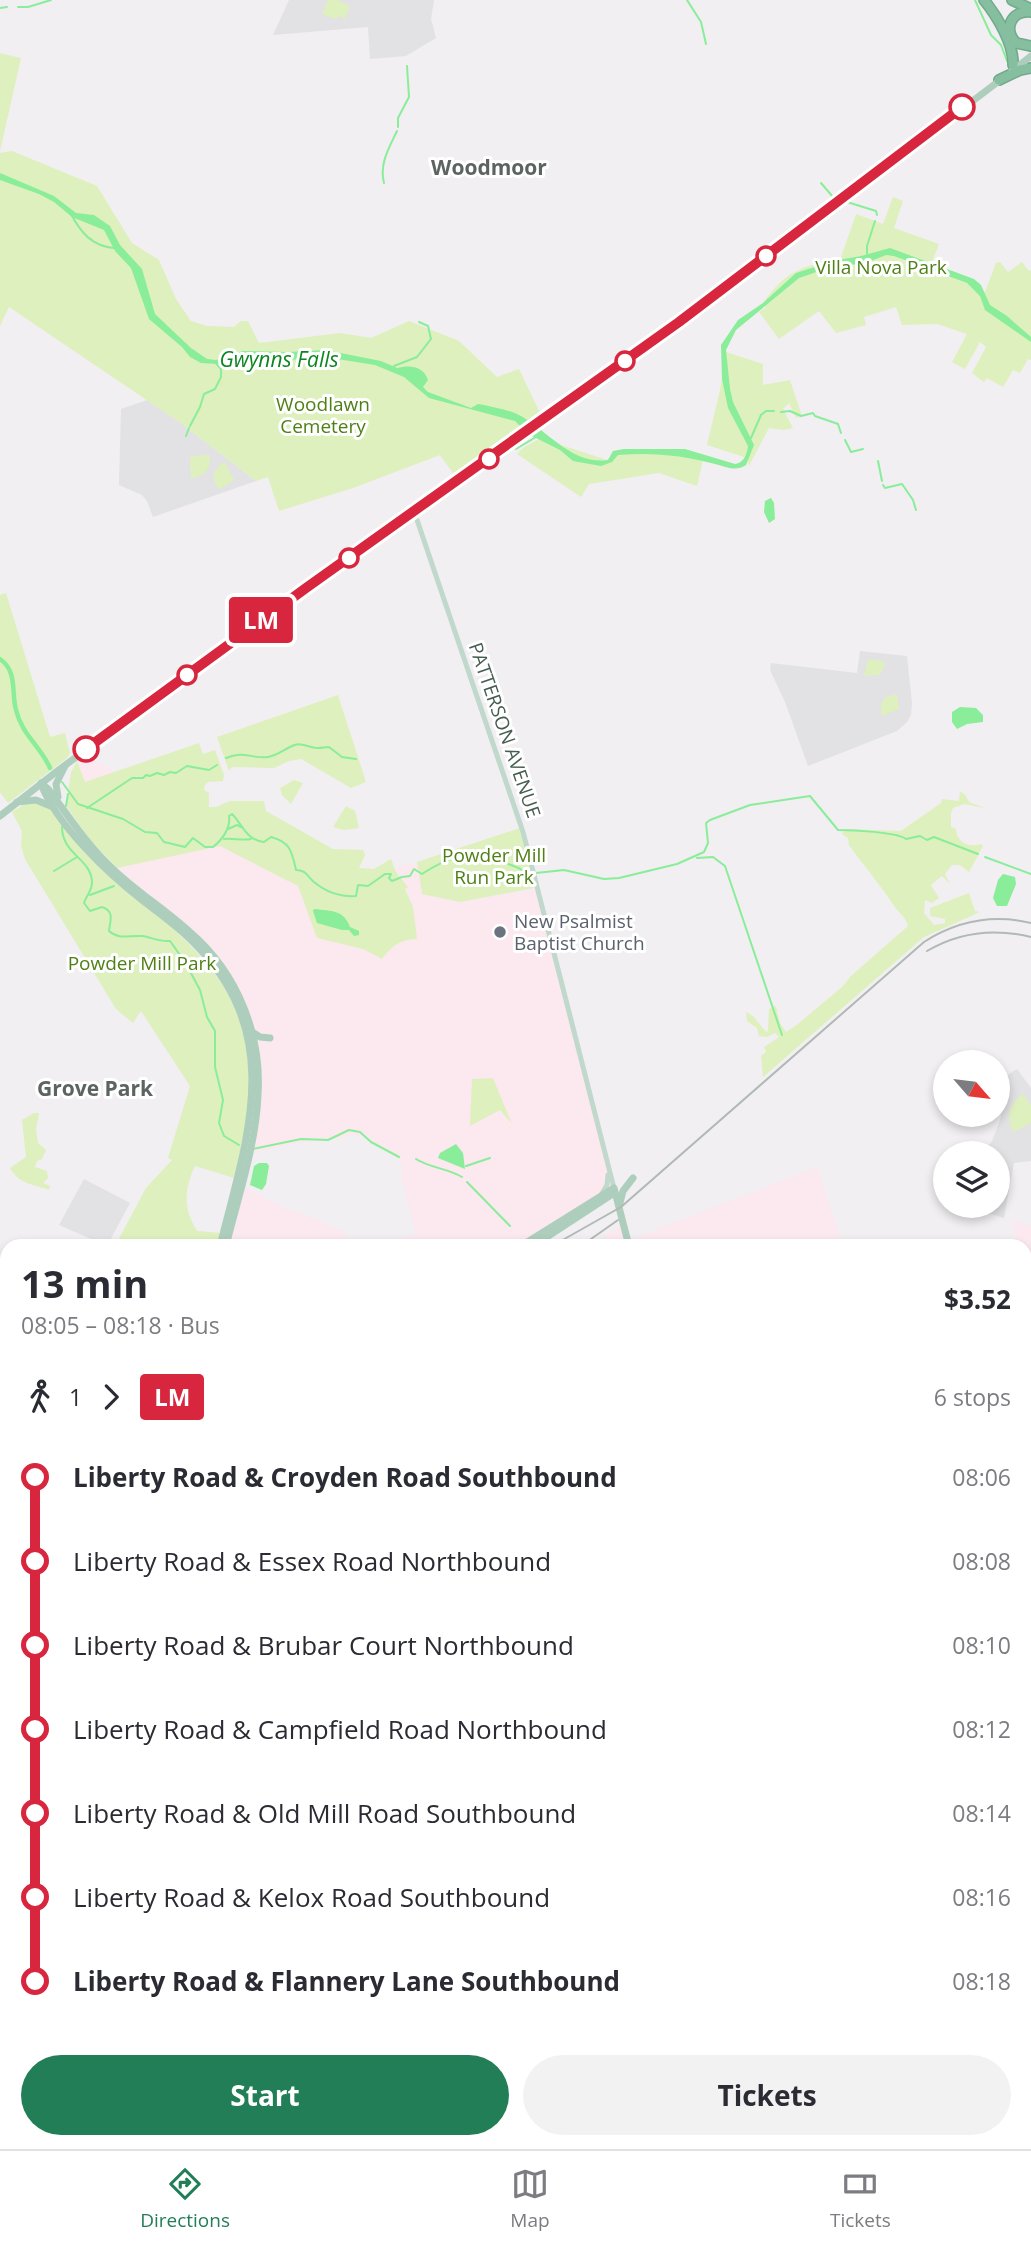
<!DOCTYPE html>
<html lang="en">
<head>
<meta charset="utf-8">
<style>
  :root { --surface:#fff; --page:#f2f2f3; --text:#2b2b33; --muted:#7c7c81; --line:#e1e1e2; --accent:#227e56 }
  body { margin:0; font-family:"Open Sans",sans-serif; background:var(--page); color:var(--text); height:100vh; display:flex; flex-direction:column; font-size:26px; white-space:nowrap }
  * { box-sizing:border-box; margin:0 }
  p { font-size:23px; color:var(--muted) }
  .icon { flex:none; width:38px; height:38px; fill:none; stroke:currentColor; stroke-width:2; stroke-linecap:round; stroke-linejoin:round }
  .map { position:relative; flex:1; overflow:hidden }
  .panel { position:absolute; left:0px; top:1239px; width:1032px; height:910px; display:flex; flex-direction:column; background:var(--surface); border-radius:21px 21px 0 0; box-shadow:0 4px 10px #0003 }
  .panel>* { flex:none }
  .badge { padding:0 14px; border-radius:5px; font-size:24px; line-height:46px }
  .needle { width:46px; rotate:118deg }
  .buttons { position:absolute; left:933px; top:1050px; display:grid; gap:14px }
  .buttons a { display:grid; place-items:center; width:77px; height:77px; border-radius:50%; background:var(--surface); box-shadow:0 4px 10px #0003; font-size:35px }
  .map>.badge { position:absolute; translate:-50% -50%; box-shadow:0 0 0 4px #fff }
  .legs { display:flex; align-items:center; gap:10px; height:77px; padding:0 21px; font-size:23px }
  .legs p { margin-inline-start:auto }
  .overview { display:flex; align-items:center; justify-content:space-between; height:119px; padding:0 21px }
  h1 { font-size:38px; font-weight:700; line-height:52px }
  .cta { display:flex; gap:14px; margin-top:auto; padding:14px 21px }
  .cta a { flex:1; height:80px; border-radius:42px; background:var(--accent); color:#fff; font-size:28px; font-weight:700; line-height:80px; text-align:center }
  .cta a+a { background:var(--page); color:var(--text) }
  ul { padding:0 21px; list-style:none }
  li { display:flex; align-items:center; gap:24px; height:84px; font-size:26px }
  li i { display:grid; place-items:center; width:10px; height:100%; margin:0 9px; background:currentColor }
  li i::after { content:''; width:18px; height:18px; margin:-9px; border:5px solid; border-radius:50%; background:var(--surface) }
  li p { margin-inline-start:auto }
  li:first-child i { background:linear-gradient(#0000 50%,currentColor 0) }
  li:last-child i { background:linear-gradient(currentColor 50%,#0000 0) }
  .dock { display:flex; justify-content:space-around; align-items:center; height:98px; border-top:2px solid var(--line); background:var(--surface); font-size:19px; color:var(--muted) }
  .dock a { display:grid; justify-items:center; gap:4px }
  .dock .current { color:var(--accent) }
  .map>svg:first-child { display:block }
</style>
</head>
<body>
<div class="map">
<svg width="1031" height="2149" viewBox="0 0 1031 2149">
  <rect width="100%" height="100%" fill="#f1eff1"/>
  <!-- commercial -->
  <g fill="#fce8ef">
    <path d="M 85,755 L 116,772 L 84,782 L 77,761 Z"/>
    <path d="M 220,846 L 299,886 L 317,938 L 363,949 L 382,959 L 395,944 L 406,939 L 416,939 L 409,897 L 403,881 L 395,868 L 417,862 L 422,894 L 460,902 L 537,888 L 614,1190 L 528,1246 L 380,1246 L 416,1234 L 402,1178 L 401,1160 L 398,1160 L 396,1155 L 367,1137 L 357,1135 L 293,1144 L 252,1153 L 258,1126 L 262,1088 L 260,1054 L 252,1022 L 237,985 L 217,954 L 193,931 L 117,868 Z"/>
    <path d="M 817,1167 L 843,1246 L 592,1246 L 623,1223 L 628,1241 Z"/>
    <path d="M 244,1187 L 293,1212 L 295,1211 L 343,1231 L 349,1246 L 230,1246 Z"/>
    <path d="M 1011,1220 L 1031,1226 L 1031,1281 L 1026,1265 L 1026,1246 L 1019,1246 Z"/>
    <path d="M 7,1614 L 7,1668 L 0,1670 L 0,1617 Z"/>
    <path d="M 1,1982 L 7,1982 L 7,2087 L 0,2088 L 0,1997 L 3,1996 Z"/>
  </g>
  <!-- education -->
  <g fill="#e2e1e3">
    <path d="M 289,0 L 434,0 L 431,19 L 436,38 L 406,56 L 370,59 L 368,27 L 273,35 Z"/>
    <path d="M 147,400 L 182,424 L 256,481 L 153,517 L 147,501 L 142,495 L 119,485 L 121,409 Z"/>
    <path d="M 860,651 L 907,656 L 912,703 L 911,715 L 907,722 L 897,731 L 808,766 L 785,702 L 770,670 L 771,663 L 857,673 Z"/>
    <path d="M 1017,1069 L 1031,1088 L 1031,1161 L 1014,1163 L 1004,1218 L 963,1206 L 998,1206 L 998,1153 L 983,1153 L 992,1141 L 1000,1120 L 1007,1090 L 1004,1077 Z"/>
    <path d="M 84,1179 L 130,1203 L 107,1246 L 59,1225 Z"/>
    <path d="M 1031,1434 L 1031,1542 L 1026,1543 L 1026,1435 Z"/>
  </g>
  <!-- green -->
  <g fill="#def0bd">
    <path d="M 328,0 L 337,0 L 350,6 L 345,19 L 338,16 L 336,19 L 322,14 Z"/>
    <path d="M 0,53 L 21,58 L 0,151 Z"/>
    <path d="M 12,151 L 97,186 L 132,243 L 159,260 L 176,299 L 191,321 L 207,326 L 234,327 L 241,321 L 248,321 L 259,343 L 340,333 L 371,338 L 409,321 L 459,341 L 497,377 L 519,369 L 541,415 L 455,476 L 440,455 L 353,488 L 279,511 L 268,477 L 256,481 L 182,424 L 9,307 L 0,326 L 0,153 Z"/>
    <path d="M 893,197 L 903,201 L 894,228 L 939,244 L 932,262 L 927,261 L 925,268 L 967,283 L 981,296 L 985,292 L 996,263 L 1000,262 L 1008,272 L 1022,262 L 1029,271 L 1031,270 L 1031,360 L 1028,359 L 1020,373 L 1013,370 L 1003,387 L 987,378 L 984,382 L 972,373 L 986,347 L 980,342 L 965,369 L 952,362 L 967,334 L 937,324 L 902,325 L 896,307 L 864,317 L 866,325 L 836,333 L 819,311 L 779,339 L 759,312 L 766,307 L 763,303 C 786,271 802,265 840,260 L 856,214 L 883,224 Z"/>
    <path d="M 726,352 L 763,364 L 763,385 L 790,380 L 802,416 L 796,418 L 789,403 L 783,409 L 793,428 L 783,430 L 769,428 L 749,466 L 747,458 L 707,445 L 720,390 Z"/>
    <path d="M 546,435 L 561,445 L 607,460 L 618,450 L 674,449 L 704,455 L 697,486 L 659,473 L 589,484 L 581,497 L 517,454 L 523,448 Z"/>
    <path d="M 209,455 C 213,468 204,477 191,478 L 190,459 L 192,456 Z"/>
    <path d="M 225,462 L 234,480 L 220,489 C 209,480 213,468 225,462 Z"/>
    <path d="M 6,593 L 50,737 L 65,733 L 70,753 L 67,758 L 8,803 L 0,792 L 0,595 Z"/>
    <path d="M 868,659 L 886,662 L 880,675 L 864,676 Z"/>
    <path d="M 897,694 L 899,709 L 882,716 L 881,706 L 884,698 Z"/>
    <path d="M 338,695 L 366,782 L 351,788 L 301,759 L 289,761 L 274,768 L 232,767 L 229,771 L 217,737 Z"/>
    <path d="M 199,743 L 203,754 L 215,750 L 224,775 L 223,781 L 208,782 L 205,785 L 204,790 L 209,793 L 209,807 L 216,807 L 230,801 L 264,801 L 266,811 L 333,849 L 363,850 L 365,855 L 359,868 L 374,869 L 391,859 L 396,872 L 408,887 L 405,889 L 413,907 L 417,939 C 401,939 391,946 382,959 L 363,949 L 317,938 L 298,886 L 220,846 L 117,868 L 91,841 L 66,806 L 71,772 L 77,761 L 85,782 Z"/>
    <path d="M 294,780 L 303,783 L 291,804 L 282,795 L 280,788 Z"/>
    <path d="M 960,791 L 966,796 L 969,802 L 985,808 L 964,804 L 953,808 L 951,813 L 951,827 L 956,829 C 957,843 969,848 981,844 L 983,846 L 969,872 L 960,865 L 952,865 L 945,874 L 950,884 L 942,876 L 931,885 L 939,898 L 932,903 L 925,900 L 924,913 L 934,925 L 945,923 L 945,919 L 930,916 L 930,908 L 969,893 L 975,911 L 980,912 L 924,937 L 763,1077 L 761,1056 L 766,1052 L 764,1047 L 779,1037 L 775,1033 L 767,1037 L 759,1036 L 757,1028 L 747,1021 L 746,1012 L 753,1016 L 766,1032 L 768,1031 L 769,1009 L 776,1006 L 780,1023 L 786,1032 L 798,1024 L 842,987 L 851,976 L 908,926 C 905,915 897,912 892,903 C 879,883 863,865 849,845 L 848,838 L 842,834 L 845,829 L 901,831 L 941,803 L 942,799 L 959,801 Z"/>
    <path d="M 33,802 L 47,806 C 79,837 111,869 143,900 C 194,950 237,980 248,1056 C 254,1097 243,1139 234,1178 L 195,1166 C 184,1190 183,1209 197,1231 L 221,1233 L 217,1246 L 115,1246 L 146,1188 L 172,1160 L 168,1158 L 190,1086 L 141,1011 L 133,1023 L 116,1009 L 25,859 L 21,846 L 22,831 L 12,812 L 23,805 Z"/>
    <path d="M 346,806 L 355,811 L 359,828 L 344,830 L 333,827 Z"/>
    <path d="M 520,828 L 534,888 L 460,902 L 422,894 L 417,862 Z"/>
    <path d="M 493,1078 L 512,1124 L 500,1110 L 470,1126 L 472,1079 Z"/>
    <path d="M 1023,1094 L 1031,1105 L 1031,1123 L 1014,1132 C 1005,1118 1009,1103 1023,1094 Z"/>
    <path d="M 34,1113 L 39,1113 L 36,1129 L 38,1143 L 46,1150 L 42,1159 L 37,1161 L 35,1167 L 47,1171 L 48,1178 L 43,1183 L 50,1186 L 49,1190 C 35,1184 19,1185 10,1168 L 26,1157 L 22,1120 Z"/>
    <path d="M 25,2142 L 278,2142 L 278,2149 L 26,2149 Z"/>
    <path d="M 441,2142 L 481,2142 L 481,2149 L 442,2149 Z"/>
  </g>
  <!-- water -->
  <g fill="#89ed99">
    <path d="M 0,173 L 54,196 L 76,213 L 94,215 L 110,226 L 120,245 L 142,269 L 155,314 L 191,348 L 207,359 L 216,360 L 243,351 L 288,352 L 325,350 L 381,361 L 397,368 C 409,365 423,365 428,380 L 423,387 L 428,392 L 471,408 L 478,404 L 484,405 C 496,408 510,410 521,416 C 549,432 572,465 608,460 L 613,451 L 624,449 L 685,449 L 735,464 C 744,463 747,454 748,446 L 728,408 L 722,379 L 721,345 L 738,320 L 763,303 L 796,273 L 833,261 L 861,256 L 890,248 L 974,279 L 981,285 L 990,305 L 1007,316 L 1031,337 L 1031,342 L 985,310 L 980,296 L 967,283 L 894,256 L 886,255 L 866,263 L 828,268 L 799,278 L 736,330 L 726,350 L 730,389 L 733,402 L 754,445 L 746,465 C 735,472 727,467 715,464 C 683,455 651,452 618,455 L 612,462 L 601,466 L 573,461 L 560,450 L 528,434 L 515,421 L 429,398 L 404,377 L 375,365 L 325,357 L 278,361 L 243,359 L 218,364 L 201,363 L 190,357 L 182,347 L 149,319 L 131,268 L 115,251 L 104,230 L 72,217 L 54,202 L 39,194 L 0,180 Z"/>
    <path d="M 771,498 L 774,503 L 775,519 L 769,523 L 764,512 L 765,501 Z"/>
    <path d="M 960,707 L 976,708 L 983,715 L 983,722 L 967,724 L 957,729 L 952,722 L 952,712 Z"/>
    <path d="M 1003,874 L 1015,877 L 1016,884 L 1007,906 L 997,906 L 993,898 L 998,880 Z"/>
    <path d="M 314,909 C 332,911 344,910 350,927 L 359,931 L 359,935 L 354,936 L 349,930 L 342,930 L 317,923 L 313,911 Z"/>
    <path d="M 456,1144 L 463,1153 L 465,1169 L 438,1158 L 440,1153 Z"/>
    <path d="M 259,1163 L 267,1163 L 269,1166 L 266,1184 L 262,1190 L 250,1185 L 254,1166 Z"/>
  </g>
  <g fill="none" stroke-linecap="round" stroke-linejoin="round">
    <!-- stream -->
    <g stroke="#89ed99" stroke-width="2">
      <path d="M 687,0 L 701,22 L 706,44"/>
      <path d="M 975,0 L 991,35 L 1001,45 L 1007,61"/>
      <path d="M 18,7 L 28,7 L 51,0"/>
      <path d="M 0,8 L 7,7"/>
      <path d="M 398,127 L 398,118 L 409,97 L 407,66"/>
      <path d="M 384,183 C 379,164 389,148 397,131"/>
      <path d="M 821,183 L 833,197"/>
      <path d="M 847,202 L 876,211 L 877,215"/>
      <path d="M 71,214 C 81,233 92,246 114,248"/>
      <path d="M 867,254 L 867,246 L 875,221"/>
      <path d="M 394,366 L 417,357 L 431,339 L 428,326 L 419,322"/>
      <path d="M 781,412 L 790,411 L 801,416 L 813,413 L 815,416 L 838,424 L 841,433"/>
      <path d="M 190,426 L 200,407 L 204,394 L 215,389 L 221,377 L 221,369 L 215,362"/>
      <path d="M 186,436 L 189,428"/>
      <path d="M 751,438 L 761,415 L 766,411 L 774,411"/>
      <path d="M 845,440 L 851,452 L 863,449"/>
      <path d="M 516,449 L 536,437"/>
      <path d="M 878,461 L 882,481"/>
      <path d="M 883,485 L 885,488 L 902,484 L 913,500 L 916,510"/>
      <path d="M 226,758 C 244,750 251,759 268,757 C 276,756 285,749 292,746 C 302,741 310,749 318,748 C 322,748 325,747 329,747 L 342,757 L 356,759"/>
      <path d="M 62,782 L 78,804 L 123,819 L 145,832 L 157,833 L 164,842 L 185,847 L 193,838 L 205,847 L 213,847 C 222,840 231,828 229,816 L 232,814 C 243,825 246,840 264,842 L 271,837 C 291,842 292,853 296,870 C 306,870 307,876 314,882 C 326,892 340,897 356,896 L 358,885 L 368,886 L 385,874 L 391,874 L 389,878 L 392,881 L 402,877 L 410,876 L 414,869 L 422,874 C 456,852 473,850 511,865 C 517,867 524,871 531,874"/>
      <path d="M 66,806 L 68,794"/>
      <path d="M 87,808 L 132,778 L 143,778 L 146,775 L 150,776 L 157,773 L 164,775 L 170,772 L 176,773 L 187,766 L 209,770 L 217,765"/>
      <path d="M 62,827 C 62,854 90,858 92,881 C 93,890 86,896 84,903 L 90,911 L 102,907 C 115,911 110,921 109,931 C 119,940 129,935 142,936 C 151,937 159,942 170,941 L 185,962 L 200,990 L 207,1017 L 215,1031 L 215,1067 L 223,1100 L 219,1123 L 224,1136 L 239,1145"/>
      <path d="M 228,829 L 237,825 L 241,827"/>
      <path d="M 224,839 C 234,838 242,841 251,839"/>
      <path d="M 985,857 L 1031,874"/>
      <path d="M 697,858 L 713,857 L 725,866 L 782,1035"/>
      <path d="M 54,871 L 77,857"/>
      <path d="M 536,873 L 564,870 L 604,879 L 619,878 L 677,864 L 704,852 L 708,843 L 706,823 L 710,820 L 750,805 L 810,796 L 838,830 C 852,830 897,832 906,839 L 920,836 L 927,840 L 934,837 L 978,854"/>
      <path d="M 90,895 L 114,886"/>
      <path d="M 253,1149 L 301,1139 L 328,1140 L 349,1130 L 360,1132 L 371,1142 L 399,1157"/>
      <path d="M 416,1159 C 430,1168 447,1168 462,1177"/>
      <path d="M 466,1166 L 490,1158"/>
      <path d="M 467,1182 L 510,1226"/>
      <path d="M 551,2149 L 559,2142"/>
    </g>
    <!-- river -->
    <path stroke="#89ed99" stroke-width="4.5" d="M 0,659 C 18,672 11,692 16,710 C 22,735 41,747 50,768"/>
    <defs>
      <g id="motorway">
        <path d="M 984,0 C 997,16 1014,44 1013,65"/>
        <path d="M 1012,0 L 1031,9"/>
        <path d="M 1031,12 C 1011,10 1003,29 1016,43 L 1031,46"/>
        <path d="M 999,80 L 1020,70 L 1031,68"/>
      </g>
    </defs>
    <!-- motorway casing -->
    <use href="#motorway" stroke="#71aa8c" stroke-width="12"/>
    <!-- secondary -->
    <g stroke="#c1d8cc" stroke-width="5">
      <path d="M 414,511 L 523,832 L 614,1188"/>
      <path d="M 601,1195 L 607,1185 L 608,1175"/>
      <path d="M 1026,1548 L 1031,1546"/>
      <path d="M 0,1968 L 7,2003"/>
      <path d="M 0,1992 L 7,2016"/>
      <path d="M 22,2142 L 23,2149"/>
      <path d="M 538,2149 L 548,2142"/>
    </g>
    <!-- primary -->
    <g stroke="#aecebd" stroke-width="7">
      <path d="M 1012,71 L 1031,56"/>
      <path d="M 41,783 L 49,790 C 69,817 88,846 113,869 C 137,892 166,910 191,933 C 237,973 262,1034 258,1095 C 256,1145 238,1197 226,1246"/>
      <path d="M 41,784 C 57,825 107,873 142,900 C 160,914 179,927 195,944 C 286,1037 247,1137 220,1246"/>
      <path d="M 58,797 L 56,784 L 65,766"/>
      <path d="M 17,802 L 36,800 L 53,807"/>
      <path d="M 0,816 L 56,772 L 291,598 L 691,314 L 1003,78"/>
      <path d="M 252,1032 L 260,1037 L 270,1038"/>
      <path d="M 620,1203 L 623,1191 L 633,1178"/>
      <path d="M 521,1246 L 614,1188 L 629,1246"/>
      <path d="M 533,1246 L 611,1195"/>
      <path d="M 1026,1285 L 1031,1283"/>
      <path d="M 0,1469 L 7,1456"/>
      <path d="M 0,1481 L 7,1468"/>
      <path d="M 0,1642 L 7,1639"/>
      <path d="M 281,2142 L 281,2149"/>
      <path d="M 287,2142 L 287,2149"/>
    </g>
    <!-- motorway -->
    <use href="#motorway" stroke="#86bea0" stroke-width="9"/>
    <!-- rail -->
    <g stroke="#b1b9b6" stroke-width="2">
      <path d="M 927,951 C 959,932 994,928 1031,937"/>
      <path d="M 552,1246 L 621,1207 L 924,942 C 957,921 993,914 1031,923"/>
      <path d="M 581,1246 L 618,1220"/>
      <path d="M 0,1524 L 7,1519"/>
      <path d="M 0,1537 L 7,1534"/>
    </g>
  </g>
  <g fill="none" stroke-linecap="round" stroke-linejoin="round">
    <defs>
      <path id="line-1" d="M 86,749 L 306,588 L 679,322 L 962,107"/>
    </defs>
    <!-- line-1 casing -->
    <use href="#line-1" stroke="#fff" stroke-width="16"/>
    <!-- line-1 -->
    <use href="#line-1" stroke="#d7263d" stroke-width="10"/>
  </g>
  <!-- markers -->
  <g fill="#fff" stroke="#d7263d" stroke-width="3.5">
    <circle cx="962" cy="107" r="12"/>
    <circle cx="766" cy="256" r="9"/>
    <circle cx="625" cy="361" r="9"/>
    <circle cx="489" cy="459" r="9"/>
    <circle cx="349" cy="558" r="9"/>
    <circle cx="187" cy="675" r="9"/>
    <circle cx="86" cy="749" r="12"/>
  </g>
  <circle fill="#6b7280" stroke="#fff" stroke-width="2.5" cx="500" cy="932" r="7"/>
  <g text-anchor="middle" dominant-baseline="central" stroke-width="6" stroke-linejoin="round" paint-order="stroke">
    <!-- park labels -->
    <g font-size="19" fill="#4f8016" stroke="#fff">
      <text x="881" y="267">Villa Nova Park</text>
      <text x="323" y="404">Woodlawn<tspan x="323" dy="22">Cemetery</tspan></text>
      <text x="494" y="855">Powder Mill<tspan x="494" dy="22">Run Park</tspan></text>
      <text x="142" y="963">Powder Mill Park</text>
    </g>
    <!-- street labels -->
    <g font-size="19" fill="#475d50" stroke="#fff">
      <text transform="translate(505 730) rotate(71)">PATTERSON AVENUE</text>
    </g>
    <!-- worship labels -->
    <g font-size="19" fill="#5b616d" stroke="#fff" text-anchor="start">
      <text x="514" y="921">New Psalmist<tspan x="514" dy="22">Baptist Church</tspan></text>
    </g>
    <!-- neighbourhood labels -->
    <g font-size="21" font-weight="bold" fill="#5b6460" stroke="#fff">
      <text x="489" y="167">Woodmoor</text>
      <text x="95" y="1088">Grove Park</text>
    </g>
    <!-- water labels -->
    <g font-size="21" font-style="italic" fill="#0c8520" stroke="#fff">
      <text x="279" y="359">Gwynns Falls</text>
    </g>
  </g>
</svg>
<div class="buttons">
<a><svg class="needle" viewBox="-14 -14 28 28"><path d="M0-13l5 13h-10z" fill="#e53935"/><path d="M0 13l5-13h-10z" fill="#7c7c81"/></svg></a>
<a><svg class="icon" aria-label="layers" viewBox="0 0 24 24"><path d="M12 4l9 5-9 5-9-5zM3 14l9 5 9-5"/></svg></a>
</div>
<b class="badge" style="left:261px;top:620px;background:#d7263d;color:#fff">LM</b>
<section class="panel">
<div class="overview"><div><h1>13 min</h1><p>08:05 – 08:18 · Bus</p></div><b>$3.52</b></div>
<div class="legs"><svg class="icon" aria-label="walk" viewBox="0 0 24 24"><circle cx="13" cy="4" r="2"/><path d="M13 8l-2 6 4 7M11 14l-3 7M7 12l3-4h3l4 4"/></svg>1<svg class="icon" aria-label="forward" viewBox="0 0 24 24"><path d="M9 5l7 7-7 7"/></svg><b class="badge" style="background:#d7263d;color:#fff">LM</b><p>6 stops</p></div>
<ul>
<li><i style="color:#d7263d"></i><b>Liberty Road &amp; Croyden Road Southbound</b><p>08:06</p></li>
<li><i style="color:#d7263d"></i><span>Liberty Road &amp; Essex Road Northbound</span><p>08:08</p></li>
<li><i style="color:#d7263d"></i><span>Liberty Road &amp; Brubar Court Northbound</span><p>08:10</p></li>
<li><i style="color:#d7263d"></i><span>Liberty Road &amp; Campfield Road Northbound</span><p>08:12</p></li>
<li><i style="color:#d7263d"></i><span>Liberty Road &amp; Old Mill Road Southbound</span><p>08:14</p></li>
<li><i style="color:#d7263d"></i><span>Liberty Road &amp; Kelox Road Southbound</span><p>08:16</p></li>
<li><i style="color:#d7263d"></i><b>Liberty Road &amp; Flannery Lane Southbound</b><p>08:18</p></li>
</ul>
<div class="cta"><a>Start</a><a>Tickets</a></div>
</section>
</div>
<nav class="dock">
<a class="current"><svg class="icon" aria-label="directions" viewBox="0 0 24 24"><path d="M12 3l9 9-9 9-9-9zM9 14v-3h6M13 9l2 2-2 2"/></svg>Directions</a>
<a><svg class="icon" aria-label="map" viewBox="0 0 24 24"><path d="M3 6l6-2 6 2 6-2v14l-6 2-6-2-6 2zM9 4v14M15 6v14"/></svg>Map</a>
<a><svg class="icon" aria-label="tickets" viewBox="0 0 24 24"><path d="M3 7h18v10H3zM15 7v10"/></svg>Tickets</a>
</nav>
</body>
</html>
